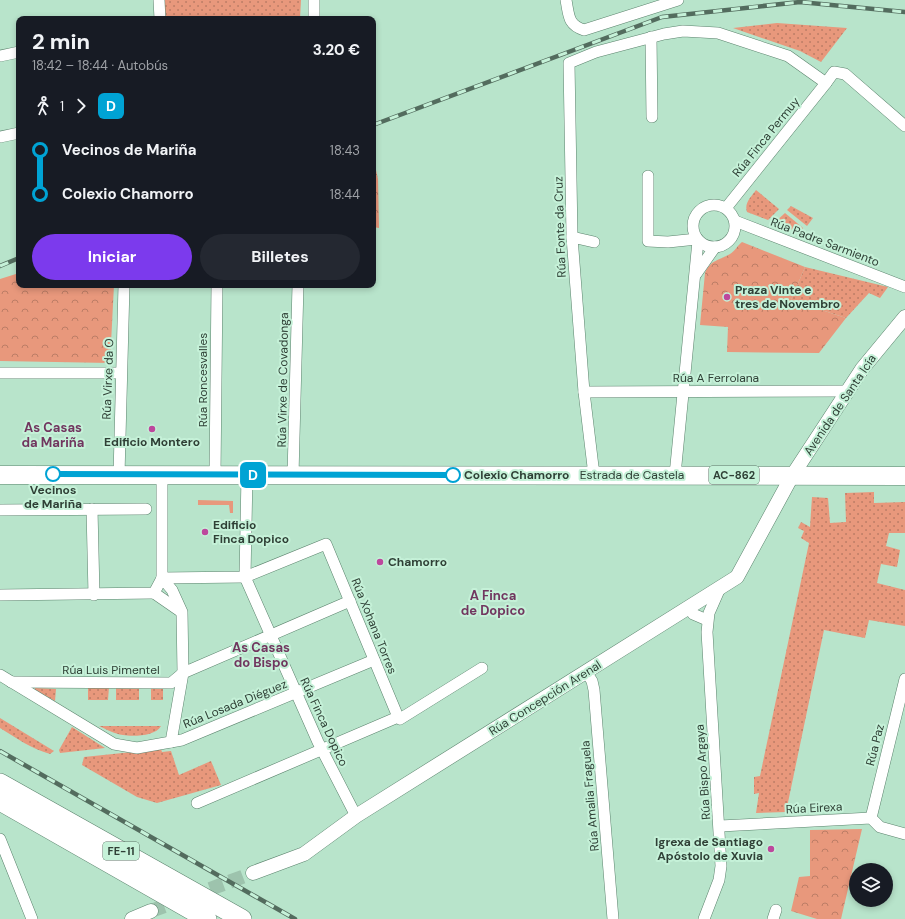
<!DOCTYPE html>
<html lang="es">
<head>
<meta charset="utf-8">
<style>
  :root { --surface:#171b24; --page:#242831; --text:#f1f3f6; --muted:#9ea1a6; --accent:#7c3aed }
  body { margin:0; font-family:"DM Sans",sans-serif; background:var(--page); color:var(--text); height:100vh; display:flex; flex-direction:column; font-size:15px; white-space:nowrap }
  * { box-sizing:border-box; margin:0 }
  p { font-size:13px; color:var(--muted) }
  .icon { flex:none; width:22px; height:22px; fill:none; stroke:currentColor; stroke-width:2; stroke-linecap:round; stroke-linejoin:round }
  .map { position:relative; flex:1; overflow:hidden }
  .drawer { position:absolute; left:16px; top:16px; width:360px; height:272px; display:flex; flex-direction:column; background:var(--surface); border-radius:8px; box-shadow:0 2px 6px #0003 }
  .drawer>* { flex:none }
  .badge { padding:0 8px; border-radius:6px; font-size:14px; line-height:26px }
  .buttons { position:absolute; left:849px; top:863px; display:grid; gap:8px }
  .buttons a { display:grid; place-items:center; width:44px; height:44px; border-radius:50%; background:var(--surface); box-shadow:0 2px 6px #0003; font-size:20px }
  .map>.badge { position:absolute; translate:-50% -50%; box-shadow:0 0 0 2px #fff }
  .legs { display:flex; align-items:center; gap:6px; height:44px; padding:0 16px; font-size:13px }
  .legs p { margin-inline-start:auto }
  .head { display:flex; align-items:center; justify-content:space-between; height:68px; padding:0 16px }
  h1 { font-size:22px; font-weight:700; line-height:30px }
  .button { display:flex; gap:8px; margin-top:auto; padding:8px 16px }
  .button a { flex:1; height:46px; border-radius:24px; background:var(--accent); color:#fff; font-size:16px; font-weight:700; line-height:46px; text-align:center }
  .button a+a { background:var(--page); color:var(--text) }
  ul { padding:0 16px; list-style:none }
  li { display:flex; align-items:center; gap:14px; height:44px; font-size:15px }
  li i { display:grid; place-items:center; width:6px; height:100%; margin:0 5px; background:currentColor }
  li i::after { content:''; width:10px; height:10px; margin:-5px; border:3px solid; border-radius:50%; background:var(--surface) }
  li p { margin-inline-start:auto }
  li:first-child i { background:linear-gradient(#0000 50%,currentColor 0) }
  li:last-child i { background:linear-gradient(currentColor 50%,#0000 0) }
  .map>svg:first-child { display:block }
</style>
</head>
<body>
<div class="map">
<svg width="905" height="919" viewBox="0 0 905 919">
  <defs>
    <pattern id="grass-dots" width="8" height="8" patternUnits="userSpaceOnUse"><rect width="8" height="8" fill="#e8987c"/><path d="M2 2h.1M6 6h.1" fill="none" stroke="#bc7d66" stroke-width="1.8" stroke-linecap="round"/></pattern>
    <pattern id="park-crowns" width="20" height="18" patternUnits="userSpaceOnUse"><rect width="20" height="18" fill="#e8987c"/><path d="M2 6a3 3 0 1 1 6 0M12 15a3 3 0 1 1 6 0" fill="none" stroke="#bc7d66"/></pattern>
  </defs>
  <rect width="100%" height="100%" fill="#b8e4cb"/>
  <!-- grass -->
  <g fill="url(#grass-dots)">
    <path d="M 165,0 L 301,0 L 300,19 L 166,19 L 164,11 Z"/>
    <path d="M 777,23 L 847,28 L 821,62 L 800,51 L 733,28 Z"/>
    <path d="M 756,190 L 779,209 L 768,220 L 747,212 C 744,203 751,197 756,190 Z"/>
    <path d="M 791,206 L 813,218 L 807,226 L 787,210 Z"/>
    <path d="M 785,213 L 803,228 L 799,232 L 774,223 Z"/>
    <path d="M 805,267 L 888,287 L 880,298 L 869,293 L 846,318 L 791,300 Z"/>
    <path d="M 874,492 L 874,503 L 905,502 L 905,533 L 889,533 L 886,546 L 900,550 L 897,567 L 881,564 L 877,583 L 905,590 L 905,626 L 869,620 L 865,638 L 824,630 L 786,812 L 756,813 L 759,793 L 754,794 L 754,777 L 760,776 L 809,543 L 801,538 L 804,531 L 798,528 L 801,522 L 810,527 L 812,497 L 828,498 L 830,523 L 846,522 L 845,493 Z"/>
    <path d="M 88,687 L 109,687 L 108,700 L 88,700 Z"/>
    <rect x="116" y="687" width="23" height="13"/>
    <rect x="151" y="687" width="12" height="13"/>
    <path d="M 35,688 L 56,689 L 55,701 L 35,690 Z"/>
    <path d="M 0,718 L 54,751 L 50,754 C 32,749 16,738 0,728 Z"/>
    <path d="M 99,726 L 161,726 C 156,736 133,737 123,735 C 114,734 106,729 99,726 Z"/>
    <path d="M 72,727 L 105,748 L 60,753 L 59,750 Z"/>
    <path d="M 161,749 L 162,752 L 171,751 L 179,775 L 211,761 L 221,785 L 157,803 L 137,797 L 82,765 L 84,757 Z"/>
  </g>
  <!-- park -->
  <g fill="url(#park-crowns)">
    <path d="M 373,157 L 378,179 L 379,228 L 373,227 Z"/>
    <path d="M 742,242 L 805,267 L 791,300 L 846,318 L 819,353 L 727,352 L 728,327 L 700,325 L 705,273 C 710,260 720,260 730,254 C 735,251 738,245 742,242 Z"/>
    <path d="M 19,273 L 19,285 L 114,285 L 110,363 L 0,361 L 0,279 Z"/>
    <path d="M 862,829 L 841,919 L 817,919 L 791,911 L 799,877 L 810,876 L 810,830 Z"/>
  </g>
  <!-- garden -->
  <path fill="#e8987c" d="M 198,500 L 233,501 L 233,513 L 230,513 L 229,505 L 198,505 Z"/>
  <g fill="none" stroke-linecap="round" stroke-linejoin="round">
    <!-- tertiary-tunnel -->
    <path stroke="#9dc3ad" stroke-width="14" stroke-dasharray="14 7" stroke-linecap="butt" d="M 151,911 L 253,873"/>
    <defs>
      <g id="minor">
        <path d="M 159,0 L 160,19"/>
        <path d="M 566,0 C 569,16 568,25 584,30 L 678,0"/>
        <path d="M 314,19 L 314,0"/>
        <path d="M 651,37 L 652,117"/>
        <path d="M 0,56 L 19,52"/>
        <path d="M 0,137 L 19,133"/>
        <path d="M 648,176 L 648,241 L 668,242 L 697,239"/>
        <circle cx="714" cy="226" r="21"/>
        <path d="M 726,208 L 826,83"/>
        <path d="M 735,221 L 905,287"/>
        <path d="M 572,237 L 594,242"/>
        <path d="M 696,274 L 715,247"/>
        <path d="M 0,373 L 121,373"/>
        <path d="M 584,392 L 848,391"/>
        <path d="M 119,475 L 124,285"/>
        <path d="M 215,475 L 217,285"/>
        <path d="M 247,475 L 245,577 L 318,742 L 356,816"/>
        <path d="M 293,475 L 298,285"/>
        <path d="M 594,475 L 584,392 L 572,237 L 569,63 L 596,52 L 664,34 L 683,31 L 718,33 L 788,56 L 826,83 L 834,72 L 845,74 L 905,126"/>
        <path d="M 675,475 L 698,241"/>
        <path d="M 92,509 L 94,595"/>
        <path d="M 0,510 L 146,509"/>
        <path d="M 162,578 L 245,577 L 326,544 L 398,717"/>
        <path d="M 162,578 L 172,590 L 182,612 L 183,673 L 171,742"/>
        <path d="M 154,593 L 180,611"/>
        <path d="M 0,595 L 154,593 L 162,578 L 162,475"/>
        <path d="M 689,608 L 693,614 L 707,620"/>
        <path d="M 586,672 L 592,681 L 594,690 L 613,919"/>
        <path d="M 0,675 L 114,744 L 137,748 L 182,740 L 374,660"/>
        <path d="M 11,682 L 171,683 L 183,673 L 350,601"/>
        <path d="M 197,803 L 398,717 L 400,719 L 482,668"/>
        <path d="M 871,818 L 905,679"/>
        <path d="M 720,826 L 871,818 L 880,827 L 905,834"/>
        <path d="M 0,839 L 32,919"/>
        <path d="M 704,919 L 719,880 L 721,866 L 707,632 L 709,613 L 720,588"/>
        <path d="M 773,919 L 776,910"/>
      </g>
      <g id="tertiary">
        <path d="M 253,873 L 304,854 L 356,816 L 737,577 L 792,476 L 862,369 L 905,317"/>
        <path d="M 132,919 L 151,911"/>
      </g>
      <path id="primary" d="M 0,475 L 905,476"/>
      <g id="trunk">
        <path d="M 0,783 L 242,919"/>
        <path d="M 0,801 L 207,919"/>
      </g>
    </defs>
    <!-- minor casing -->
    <use href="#minor" stroke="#5b836d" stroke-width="12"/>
    <!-- tertiary casing -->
    <use href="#tertiary" stroke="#5b836d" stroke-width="15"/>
    <!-- primary casing -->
    <use href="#primary" stroke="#5b836d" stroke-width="19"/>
    <!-- trunk casing -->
    <use href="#trunk" stroke="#5b836d" stroke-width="20"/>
    <!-- minor -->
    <use href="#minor" stroke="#fff" stroke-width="11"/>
    <!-- tertiary -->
    <use href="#tertiary" stroke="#fff" stroke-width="14"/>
    <!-- primary -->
    <use href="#primary" stroke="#fff" stroke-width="18"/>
    <!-- trunk -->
    <use href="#trunk" stroke="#fff" stroke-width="19"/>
    <defs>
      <g id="rail">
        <path d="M 373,125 L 662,17 L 800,2 L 905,12"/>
        <path d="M 0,266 L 19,258"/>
        <path d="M 0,751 L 295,919"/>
      </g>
    </defs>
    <!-- rail casing -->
    <use href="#rail" stroke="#536c5e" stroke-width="4.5"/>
    <!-- rail -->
    <use href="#rail" stroke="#c5f1d8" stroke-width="3" stroke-dasharray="9" stroke-linecap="butt"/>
  </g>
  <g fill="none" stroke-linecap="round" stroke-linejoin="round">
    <defs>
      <path id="line-1" d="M 53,474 L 453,475"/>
    </defs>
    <!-- line-1 casing -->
    <use href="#line-1" stroke="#fff" stroke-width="9"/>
    <!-- line-1 -->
    <use href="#line-1" stroke="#00a3d4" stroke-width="6"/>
  </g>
  <!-- markers -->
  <g fill="#bd479d" stroke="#c5f1d8" stroke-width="1.5">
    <circle cx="727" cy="297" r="4"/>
    <circle cx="152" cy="429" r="4"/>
    <circle cx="205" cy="532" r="4"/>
    <circle cx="380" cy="562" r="4"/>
    <circle cx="771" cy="849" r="4"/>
  </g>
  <g fill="#fff" stroke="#00a3d4" stroke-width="2">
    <circle cx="53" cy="474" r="7"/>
    <circle cx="453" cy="475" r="7"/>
  </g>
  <g text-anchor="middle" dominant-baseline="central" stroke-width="4" stroke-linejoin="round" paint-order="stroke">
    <!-- shield labels -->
    <g fill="#c5f1d8" stroke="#5c7567" stroke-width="1">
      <rect x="709" y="466" width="50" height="18" rx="3"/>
      <rect x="103" y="842" width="36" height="18" rx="3"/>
    </g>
    <g font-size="11" font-weight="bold" fill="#2f4036">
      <text x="734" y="475">AC-862</text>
      <text x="121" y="851">FE-11</text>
    </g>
    <!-- street labels -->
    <g font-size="12" fill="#2f4036" stroke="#c5f1d8">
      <text transform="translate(766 137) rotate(-51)">Rúa Finca Permuy</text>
      <text transform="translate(560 227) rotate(-92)">Rúa Fonte da Cruz</text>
      <text transform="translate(825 242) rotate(21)">Rúa Padre Sarmiento</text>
      <text x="716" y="378">Rúa A Ferrolana</text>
      <text transform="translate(108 379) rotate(-88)">Rúa Virxe da O</text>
      <text transform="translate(203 380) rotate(-90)">Rúa Roncesvalles</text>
      <text transform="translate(283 380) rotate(-89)">Rúa Virxe de Covadonga</text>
      <text transform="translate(840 405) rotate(-56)">Avenida de Santa Icía</text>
      <text x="632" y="475">Estrada de Castela</text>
      <text transform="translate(374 626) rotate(68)">Rúa Xohana Torres</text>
      <text x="111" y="670">Rúa Luis Pimentel</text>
      <text transform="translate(545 698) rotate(-32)">Rúa Concepción Arenal</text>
      <text transform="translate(235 704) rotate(-22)">Rúa Losada Diéguez</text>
      <text transform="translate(324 722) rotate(65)">Rúa Finca Dopico</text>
      <text transform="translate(875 745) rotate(-76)">Rúa Paz</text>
      <text transform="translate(703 772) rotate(-94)">Rúa Bispo Argaya</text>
      <text transform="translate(590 796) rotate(-95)">Rúa Amalia Fraguela</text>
      <text transform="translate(814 808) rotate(-3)">Rúa Eirexa</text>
    </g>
    <!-- poi labels -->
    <g font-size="12" font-weight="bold" fill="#2f4036" stroke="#c5f1d8" text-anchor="start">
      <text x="735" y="290">Praza Vinte e<tspan x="735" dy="14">tres de Novembro</tspan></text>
      <text x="152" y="442" text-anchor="middle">Edificio Montero</text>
      <text x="213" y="525">Edificio<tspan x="213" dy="14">Finca Dopico</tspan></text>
      <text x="388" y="562">Chamorro</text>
      <text x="763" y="842" text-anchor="end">Igrexa de Santiago<tspan x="763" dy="14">Apóstolo de Xuvia</tspan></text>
    </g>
    <!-- stop labels -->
    <g font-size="12" font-weight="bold" fill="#2f4036" stroke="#c5f1d8" text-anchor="start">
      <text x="464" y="475">Colexio Chamorro</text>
      <text x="53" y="490" text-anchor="middle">Vecinos<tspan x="53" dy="14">de Mariña</tspan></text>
    </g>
    <!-- neighbourhood labels -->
    <g font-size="13" font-weight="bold" fill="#71365f" stroke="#c5f1d8">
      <text x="53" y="427">As Casas<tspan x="53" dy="15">da Mariña</tspan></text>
      <text x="493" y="595">A Finca<tspan x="493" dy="15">de Dopico</tspan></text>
      <text x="261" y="647">As Casas<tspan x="261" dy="15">do Bispo</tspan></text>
    </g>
  </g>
</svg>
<div class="buttons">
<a><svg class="icon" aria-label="layers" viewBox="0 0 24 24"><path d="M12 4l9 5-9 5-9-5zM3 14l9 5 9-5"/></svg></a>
</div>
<b class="badge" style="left:253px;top:475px;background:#00a3d4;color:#fff">D</b>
<section class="drawer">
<div class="head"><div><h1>2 min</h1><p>18:42 – 18:44 · Autobús</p></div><b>3.20 €</b></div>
<div class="legs"><svg class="icon" aria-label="walk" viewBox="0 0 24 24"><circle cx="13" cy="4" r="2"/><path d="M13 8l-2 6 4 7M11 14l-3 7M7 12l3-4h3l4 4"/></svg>1<svg class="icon" aria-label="forward" viewBox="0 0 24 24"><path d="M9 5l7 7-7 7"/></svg><b class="badge" style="background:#00a3d4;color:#fff">D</b></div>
<ul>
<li><i style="color:#00a3d4"></i><b>Vecinos de Mariña</b><p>18:43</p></li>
<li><i style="color:#00a3d4"></i><b>Colexio Chamorro</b><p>18:44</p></li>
</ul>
<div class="button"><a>Iniciar</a><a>Billetes</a></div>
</section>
</div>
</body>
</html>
